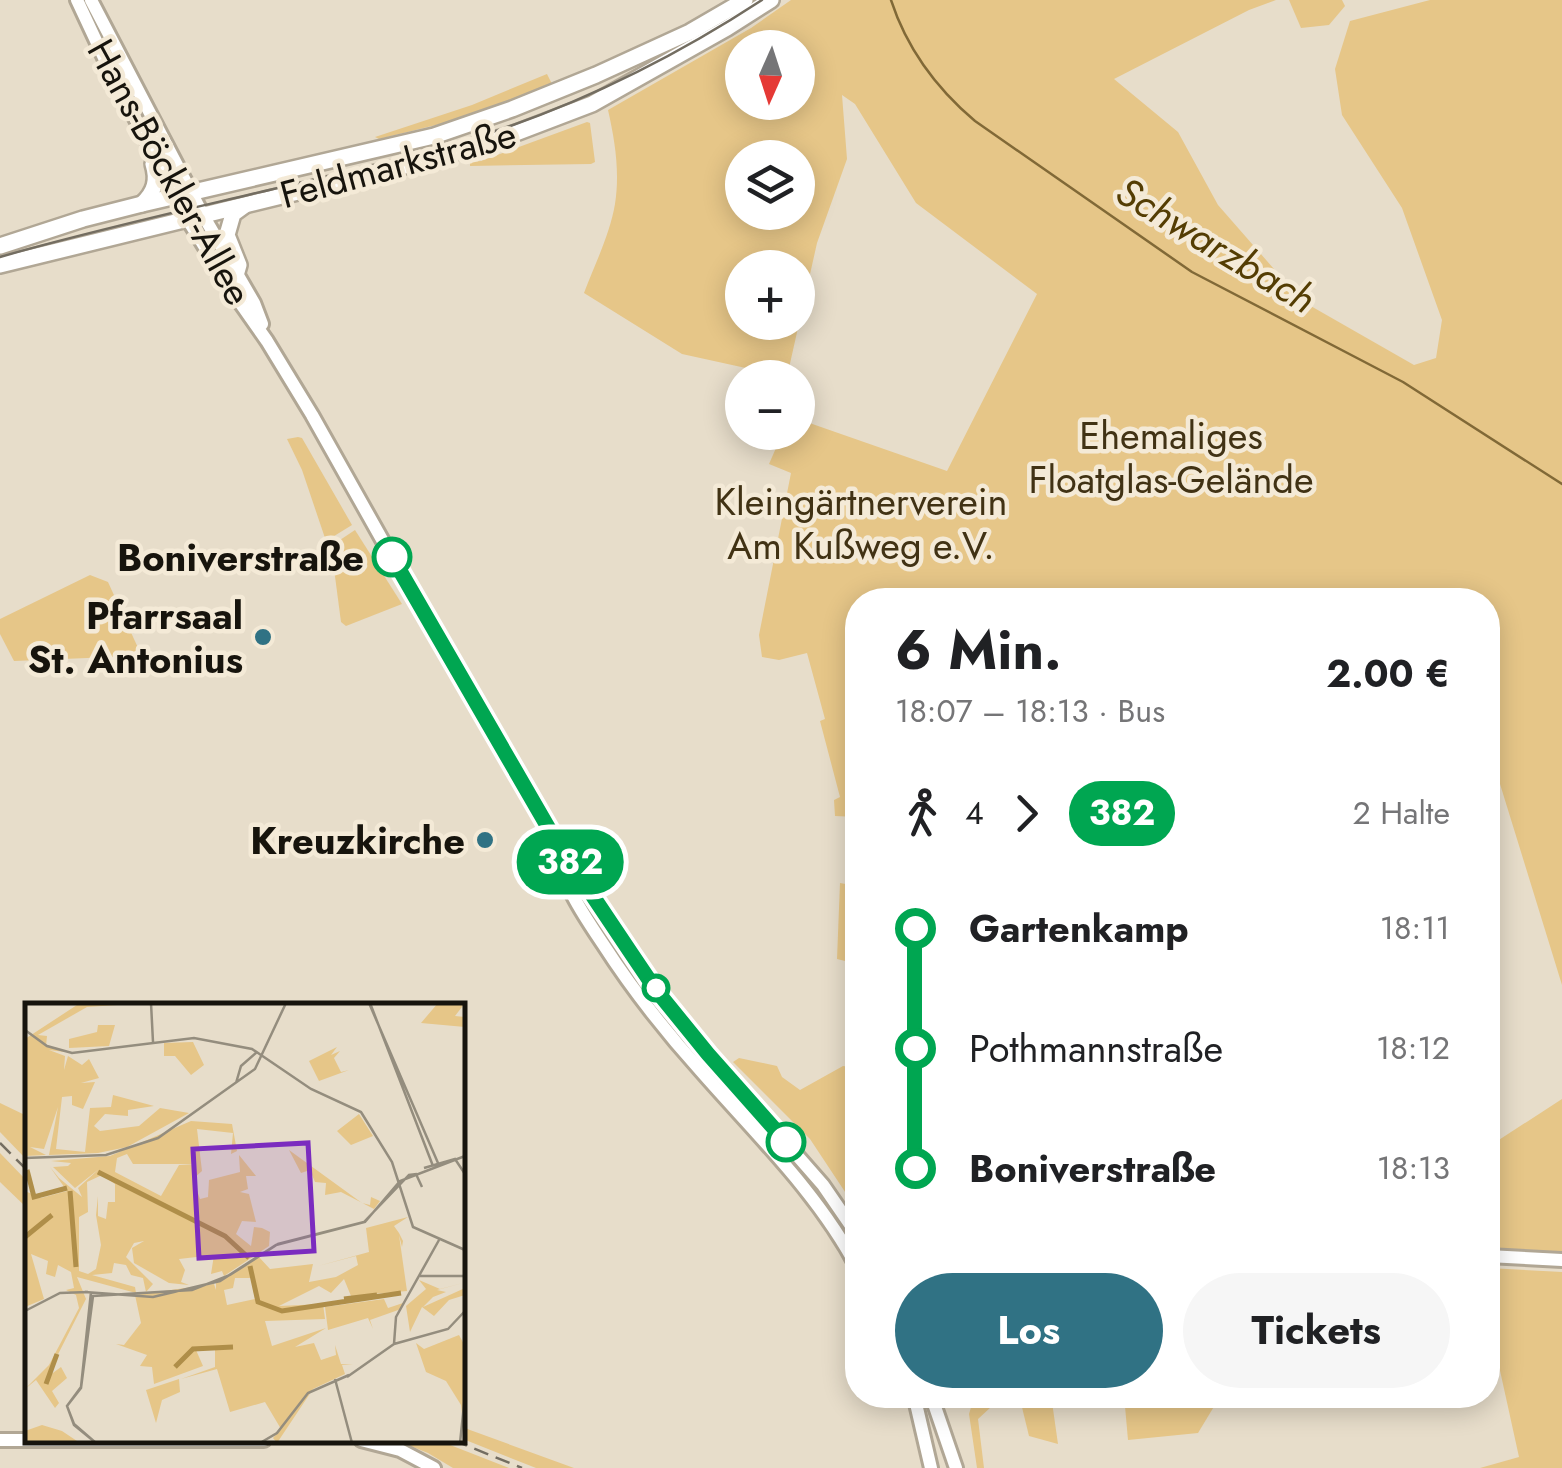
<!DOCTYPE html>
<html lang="de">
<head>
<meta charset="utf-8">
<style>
  :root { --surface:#fff; --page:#f6f6f6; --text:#202124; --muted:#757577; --accent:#307284 }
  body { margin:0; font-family:Jost,sans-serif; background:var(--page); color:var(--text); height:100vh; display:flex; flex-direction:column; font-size:38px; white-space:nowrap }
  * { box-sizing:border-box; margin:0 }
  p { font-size:32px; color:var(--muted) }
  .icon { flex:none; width:55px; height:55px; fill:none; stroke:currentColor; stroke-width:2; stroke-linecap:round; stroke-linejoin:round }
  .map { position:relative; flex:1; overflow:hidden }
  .drawer { position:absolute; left:845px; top:588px; width:655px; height:820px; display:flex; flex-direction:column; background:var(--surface); border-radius:40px; box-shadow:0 5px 25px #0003 }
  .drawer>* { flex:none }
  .badge { padding:0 20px; border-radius:32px; font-size:35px; line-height:65px }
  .needle { width:65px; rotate:183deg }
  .fabs { position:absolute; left:725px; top:30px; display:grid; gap:20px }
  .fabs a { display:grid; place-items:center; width:90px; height:90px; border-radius:50%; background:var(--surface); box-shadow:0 5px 25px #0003; font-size:50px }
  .map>.badge { position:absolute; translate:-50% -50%; box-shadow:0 0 0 5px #fff }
  .legs { display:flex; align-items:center; gap:15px; height:110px; padding:0 50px; font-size:32px }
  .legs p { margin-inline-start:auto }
  .headline { display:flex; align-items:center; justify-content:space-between; height:170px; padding:0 50px }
  h1 { font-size:55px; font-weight:700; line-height:75px }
  .action { display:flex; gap:20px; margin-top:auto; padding:20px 50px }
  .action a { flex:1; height:115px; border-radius:60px; background:var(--accent); color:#fff; font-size:40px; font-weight:700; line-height:115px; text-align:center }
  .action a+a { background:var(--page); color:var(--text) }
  ul { padding:0 50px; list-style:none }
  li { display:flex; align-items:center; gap:35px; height:120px; font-size:38px }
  li i { display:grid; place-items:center; width:15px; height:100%; margin:0 12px; background:currentColor }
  li i::after { content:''; width:25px; height:25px; margin:-12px; border:8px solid; border-radius:50%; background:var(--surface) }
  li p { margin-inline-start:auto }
  li:first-child i { background:linear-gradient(#0000 50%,currentColor 0) }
  li:last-child i { background:linear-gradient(currentColor 50%,#0000 0) }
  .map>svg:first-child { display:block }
</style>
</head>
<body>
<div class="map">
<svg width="1562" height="1468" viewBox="0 0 1562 1468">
  <rect width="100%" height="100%" fill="#e7ddca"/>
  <!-- green -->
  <g fill="#e6c688" fill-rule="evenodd">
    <path d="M 791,0 L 1276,0 L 1249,10 L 1114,79 L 1178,132 L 1218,205 L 1302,301 L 1414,365 L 1436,358 L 1442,320 L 1402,208 L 1342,115 L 1335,69 L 1350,21 L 1430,0 L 1562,0 L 1562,985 L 1500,784 L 1488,787 L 1488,600 L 858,600 L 857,817 L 835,816 L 834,800 L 840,797 L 820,721 L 825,719 L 807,653 L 779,660 L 762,657 L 759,635 L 791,473 L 769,464 L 776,448 L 770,445 L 771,438 L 764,436 L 765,433 L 798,432 L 798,419 L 947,471 L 1037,294 L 916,203 L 855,104 L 842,95 L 847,159 L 817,243 L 787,377 L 682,354 L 584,293 C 595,264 610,234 615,204 C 620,172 615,141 608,110 L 751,28 ZM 742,48 L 798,48 L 798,102 L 742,102 ZM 742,158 L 798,158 L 798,212 L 742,212 ZM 742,268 L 798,268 L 798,322 L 742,322 Z"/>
    <path d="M 1289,0 L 1342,0 L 1345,6 L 1329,25 L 1301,28 Z"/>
    <path d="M 547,74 L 552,84 L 537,91 L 456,120 L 379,139 L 375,137 L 472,105 Z"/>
    <path d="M 587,122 L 590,123 L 595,162 L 591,164 L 470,166 L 470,162 L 481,161 Z"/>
    <path d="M 298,437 L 302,438 L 352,525 L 326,541 L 302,470 L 287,439 Z"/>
    <path d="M 355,530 L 402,604 L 346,626 L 341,622 L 331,546 Z"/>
    <path d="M 90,575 L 108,582 L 139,650 L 136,656 L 14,661 L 0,634 L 0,619 Z"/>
    <path d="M 840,883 L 857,886 L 857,964 L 837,959 Z"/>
    <path d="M 739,1058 L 777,1066 L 782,1077 L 800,1090 L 843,1066 L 857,1068 L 857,1210 L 810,1139 L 733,1062 Z"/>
    <path d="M 1562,1099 L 1562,1252 L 1488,1249 L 1488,1147 Z"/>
    <path d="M 0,1103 L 27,1116 L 27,1160 L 0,1132 Z"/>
    <path d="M 0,1153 L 27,1181 L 27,1208 L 0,1182 Z"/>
    <path d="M 1488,1268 L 1562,1272 L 1562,1468 L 1480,1468 L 1519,1457 L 1488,1316 Z"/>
    <path d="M 983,1395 L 1004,1395 L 978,1419 L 984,1468 L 977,1468 L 969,1414 L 972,1404 Z"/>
    <path d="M 1019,1395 L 1051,1395 L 1058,1444 L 1029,1436 Z"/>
    <path d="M 1124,1395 L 1221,1395 L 1198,1433 L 1128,1440 Z"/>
    <path d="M 463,1427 L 470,1430 L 574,1468 L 536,1468 L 463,1439 Z"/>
    <path d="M 398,1441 L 440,1441 L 509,1468 L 453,1468 L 428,1453 Z"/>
  </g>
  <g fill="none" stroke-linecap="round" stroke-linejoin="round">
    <!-- stream -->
    <path stroke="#816937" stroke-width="2.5" d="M 891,0 C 907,49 936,88 975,121 L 1192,272 L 1403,382 L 1562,484"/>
    <defs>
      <g id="tertiary">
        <path d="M 77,0 L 105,60 L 188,220 L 232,291 L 267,341 L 312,415 L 421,609 L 556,841 L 657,990 L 708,1054 L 823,1185 L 858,1236"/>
        <path d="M 91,0 L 203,215 L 254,303 L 262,324"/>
        <path d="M 557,848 C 562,884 583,914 603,944 C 632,989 665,1031 701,1071 C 756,1134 819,1194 858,1269"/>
        <path d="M 1488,1256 L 1562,1260"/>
        <path d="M 914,1395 L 931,1468"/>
        <path d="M 931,1395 L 956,1468"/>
        <path d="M 926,1399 L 933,1401 L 948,1395"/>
        <path d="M 0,1440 L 264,1440"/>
        <path d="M 361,1440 L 400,1450 L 434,1468"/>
      </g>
      <g id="secondary">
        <path d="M 142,204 C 155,192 158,180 153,164 L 156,157"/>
        <path d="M 0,246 L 83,219 L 142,204 L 434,136 L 512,109 L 596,75 L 690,32 L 745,0"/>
        <path d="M 0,265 L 437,158 L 516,133 L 592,104 L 727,28 L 771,0"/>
        <path d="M 237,272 L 239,265 L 227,235 L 233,214 L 244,206"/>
      </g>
    </defs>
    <!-- tertiary casing -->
    <use href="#tertiary" stroke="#b1a795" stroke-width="18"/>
    <!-- secondary casing -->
    <use href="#secondary" stroke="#b1a795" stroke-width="20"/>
    <!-- tertiary -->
    <use href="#tertiary" stroke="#fff" stroke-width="12"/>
    <!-- secondary -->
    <use href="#secondary" stroke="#fff" stroke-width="15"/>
    <!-- tram -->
    <path stroke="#736d61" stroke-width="2.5" d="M 0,257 C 83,233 167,214 252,194 C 328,176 406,160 481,136 C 580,104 675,57 762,0"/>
    <!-- rail -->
    <g stroke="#736d61" stroke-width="2.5" stroke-dasharray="15 8" stroke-linecap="butt">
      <path d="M 0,1143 L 28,1171"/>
      <path d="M 453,1440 L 522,1468"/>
    </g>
  </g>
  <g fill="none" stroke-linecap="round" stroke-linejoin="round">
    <defs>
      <path id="line-1" d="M 392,557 L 556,841 L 631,953 L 656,990 L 708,1054 L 786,1142"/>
    </defs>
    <!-- line-1 casing -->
    <use href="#line-1" stroke="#fff" stroke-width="22"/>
    <!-- line-1 -->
    <use href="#line-1" stroke="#00a651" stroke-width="15"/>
  </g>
  <!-- markers -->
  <g fill="#fff" stroke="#00a651" stroke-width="5">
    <circle cx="392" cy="557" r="18"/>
    <circle cx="656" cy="988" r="12"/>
    <circle cx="786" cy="1142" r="18"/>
  </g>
  <g fill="#307284" stroke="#f4ead7" stroke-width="4">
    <circle cx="263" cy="637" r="10"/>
    <circle cx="485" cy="840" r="10"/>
  </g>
  <g text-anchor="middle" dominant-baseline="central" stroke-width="9" stroke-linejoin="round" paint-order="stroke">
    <!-- street labels -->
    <g font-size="38" fill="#17140d" stroke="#f4ead7">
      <text transform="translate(398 164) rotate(-15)">Feldmarkstraße</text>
      <text transform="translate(170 172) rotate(61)">Hans-Böckler-Allee</text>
    </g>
    <!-- park labels -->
    <g font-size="38" fill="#413214" stroke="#f4ead7">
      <text x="1171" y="435">Ehemaliges<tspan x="1171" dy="44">Floatglas-Gelände</tspan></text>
      <text x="861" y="501">Kleingärtnerverein<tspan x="861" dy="44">Am Kußweg e.V.</tspan></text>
    </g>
    <!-- stop labels -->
    <g font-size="38" font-weight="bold" fill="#17140d" stroke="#f4ead7" text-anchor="end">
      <text x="364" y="557">Boniverstraße</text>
    </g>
    <!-- poi labels -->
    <g font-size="38" font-weight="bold" fill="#17140d" stroke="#f4ead7" text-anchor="end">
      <text x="243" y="615">Pfarrsaal<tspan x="243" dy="44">St. Antonius</tspan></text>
      <text x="465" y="840">Kreuzkirche</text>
    </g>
    <!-- water labels -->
    <g font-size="40" font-style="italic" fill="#543d03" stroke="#f4ead7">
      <text transform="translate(1216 245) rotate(31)">Schwarzbach</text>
    </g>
  </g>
  <!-- overview -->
  <g transform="translate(25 1003)">
    <rect width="440" height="440" fill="#e7ddca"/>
    <path d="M 55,0 L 92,2 L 62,4 L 13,32 L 22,33 L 21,43 L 40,49 L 24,47 L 40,53 L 39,67 L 43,53 L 57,62 L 64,56 L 74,75 L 56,80 L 70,79 L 58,106 L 47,102 L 47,93 L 37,94 L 31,146 L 60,149 L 65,105 L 86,104 L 88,92 L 129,103 L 103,107 L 103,113 L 80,111 L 69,123 L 75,128 L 114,123 L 135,105 L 164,110 L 102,144 L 73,150 L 24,152 L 33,104 L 19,146 L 5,144 L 21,152 L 0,153 L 0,36 ZM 413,0 L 440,0 L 430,13 L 440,14 L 440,24 L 396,20 ZM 73,22 L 90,22 L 84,43 L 44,45 L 44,36 L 72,29 ZM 168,39 L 179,62 L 166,72 L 150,53 L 139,53 L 139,40 ZM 312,44 L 306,52 L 315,48 L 309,55 L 316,69 L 324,67 L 294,78 L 284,58 ZM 334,111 L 348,133 L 326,142 L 312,128 ZM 166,118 L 207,121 L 212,148 L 206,151 L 208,130 L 172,126 L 177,168 L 168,176 L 175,196 L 183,194 L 184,177 L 215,169 L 214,152 L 231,173 L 221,173 L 223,186 L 215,189 L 224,191 L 231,219 L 217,218 L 211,231 L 226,243 L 229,224 L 237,225 L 245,229 L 244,243 L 199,273 L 197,268 L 186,271 L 189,252 L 154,256 L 160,267 L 156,279 L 164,282 L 144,280 L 109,260 L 107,245 L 119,238 L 109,240 L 101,254 L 128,281 L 121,289 L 118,275 L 106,272 L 101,262 L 89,260 L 87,270 L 67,272 L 110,284 L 111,290 L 52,274 L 61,296 L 21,375 L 36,364 L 42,375 L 27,388 L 34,400 L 30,405 L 11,377 L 0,386 L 24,362 L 54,305 L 51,292 L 41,287 L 49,285 L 46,269 L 33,262 L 30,274 L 21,271 L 23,258 L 6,251 L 19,296 L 0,304 L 0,188 L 16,195 L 42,188 L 25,164 L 34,175 L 57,194 L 53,185 L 74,166 L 50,185 L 28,164 L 43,163 L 46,160 L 26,158 L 85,153 ZM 102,151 L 108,161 L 171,161 L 154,162 L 136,193 L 90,169 L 92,155 ZM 77,172 L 90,181 L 90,199 L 83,199 L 81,216 L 73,213 L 73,193 L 71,212 L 76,242 L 71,266 L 63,271 L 54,268 L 54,214 L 63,209 L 62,179 ZM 264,147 L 337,200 L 345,202 L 346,194 L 355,198 L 349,206 L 316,189 L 300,192 L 301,180 L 290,179 L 285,167 L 276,170 ZM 383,214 L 369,223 L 374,230 L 378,238 L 377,244 L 374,232 L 382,288 L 326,293 L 319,276 L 306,290 L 294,283 L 254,303 L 298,301 L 300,316 L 240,318 L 247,343 L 301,325 L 270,344 L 289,340 L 296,357 L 311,352 L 310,342 L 316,361 L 328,362 L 317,362 L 320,371 L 288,386 L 252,440 L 248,435 L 256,426 L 240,399 L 205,409 L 192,366 L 156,376 L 190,364 L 190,344 L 171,347 L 178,363 L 129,381 L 127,364 L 115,363 L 122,352 L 91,341 L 99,342 L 116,320 L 110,292 L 189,281 L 191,287 L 191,280 L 233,253 L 245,266 L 288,261 L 284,279 L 311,274 L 333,262 L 331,253 L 293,263 L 344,249 L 341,225 ZM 210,275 L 226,275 L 230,296 L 202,302 L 199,287 L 208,285 ZM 394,277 L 415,286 L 438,280 L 412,287 L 421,289 L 408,294 L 398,304 L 440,285 L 440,292 L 424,297 L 409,313 L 397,304 L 385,329 L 381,303 L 401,286 ZM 359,296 L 363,305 L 378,300 L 376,306 L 345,317 L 348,326 L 343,315 L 303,327 L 300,304 ZM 434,332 L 440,343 L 440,440 L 436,402 L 421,378 L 401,369 L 391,340 L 399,346 ZM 154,376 L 155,389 L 137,397 L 131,420 L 121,387 L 61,407 ZM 17,422 L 37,428 L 55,440 L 0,440 L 0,428 Z" fill="#e6c688" fill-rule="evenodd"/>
    <path fill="none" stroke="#af8e49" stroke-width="5" d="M 2,167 L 9,194 L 42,185M 73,169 L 200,233 L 224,255M 45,188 L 51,264M 0,234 L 27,212M 225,263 L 233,299 L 257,308 L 376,290M 319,296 L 352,292M 150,364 L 168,346 L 208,344M 21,381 L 32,351"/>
    <path fill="none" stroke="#948d7e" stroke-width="2.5" d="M 126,0 L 128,39M 344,0 L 413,160M 345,0 L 408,163M 0,27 L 22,43 L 47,50 L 169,35 L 227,46 L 286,86 L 336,109 L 367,159 L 388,224 L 440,247M 211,80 L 216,63 L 232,49M 0,155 L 81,152 L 133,135 L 230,66 L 261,0M 399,165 L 430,156 L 440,171M 395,273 L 440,273M 60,289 L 128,294 L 195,278 L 251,242 L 340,219 L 375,178 L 440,153M 66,289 L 56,384 L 42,403 L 49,422 L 71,440M 0,308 L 35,290 L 63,289M 369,341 L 371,314 L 414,237M 369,341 L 423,326 L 440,308M 322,374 L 369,341M 310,376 L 327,440M 71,440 L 49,421 L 42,403 L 56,385 L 68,293 L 167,287 L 205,272 L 253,241 L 339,219 L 384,172 L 391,171 L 397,184M 235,440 L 252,430 L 283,390 L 324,372M 435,440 L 440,392"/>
    <path fill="#7b2cbf" fill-opacity="0.15" stroke="#7b2cbf" stroke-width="5" d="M 283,140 L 289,248 L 174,255 L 168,146 Z"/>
    <rect width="440" height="440" fill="none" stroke="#17140d" stroke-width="5"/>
  </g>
</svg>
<div class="fabs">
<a><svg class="needle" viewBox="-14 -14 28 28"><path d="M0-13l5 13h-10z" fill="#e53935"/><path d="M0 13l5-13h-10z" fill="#757577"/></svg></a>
<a><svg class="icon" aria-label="layers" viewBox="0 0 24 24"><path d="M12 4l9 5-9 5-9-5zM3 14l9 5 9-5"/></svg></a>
<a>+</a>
<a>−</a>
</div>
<b class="badge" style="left:570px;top:862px;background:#00a651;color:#fff">382</b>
<section class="drawer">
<div class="headline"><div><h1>6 Min.</h1><p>18:07 – 18:13 · Bus</p></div><b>2.00 €</b></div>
<div class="legs"><svg class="icon" aria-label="walk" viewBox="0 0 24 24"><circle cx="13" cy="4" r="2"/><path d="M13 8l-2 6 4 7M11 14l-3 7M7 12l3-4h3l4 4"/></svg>4<svg class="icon" aria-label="forward" viewBox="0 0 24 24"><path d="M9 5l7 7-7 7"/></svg><b class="badge" style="background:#00a651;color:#fff">382</b><p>2 Halte</p></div>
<ul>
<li><i style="color:#00a651"></i><b>Gartenkamp</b><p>18:11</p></li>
<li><i style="color:#00a651"></i><span>Pothmannstraße</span><p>18:12</p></li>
<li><i style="color:#00a651"></i><b>Boniverstraße</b><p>18:13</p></li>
</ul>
<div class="action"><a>Los</a><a>Tickets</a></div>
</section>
</div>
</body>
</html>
